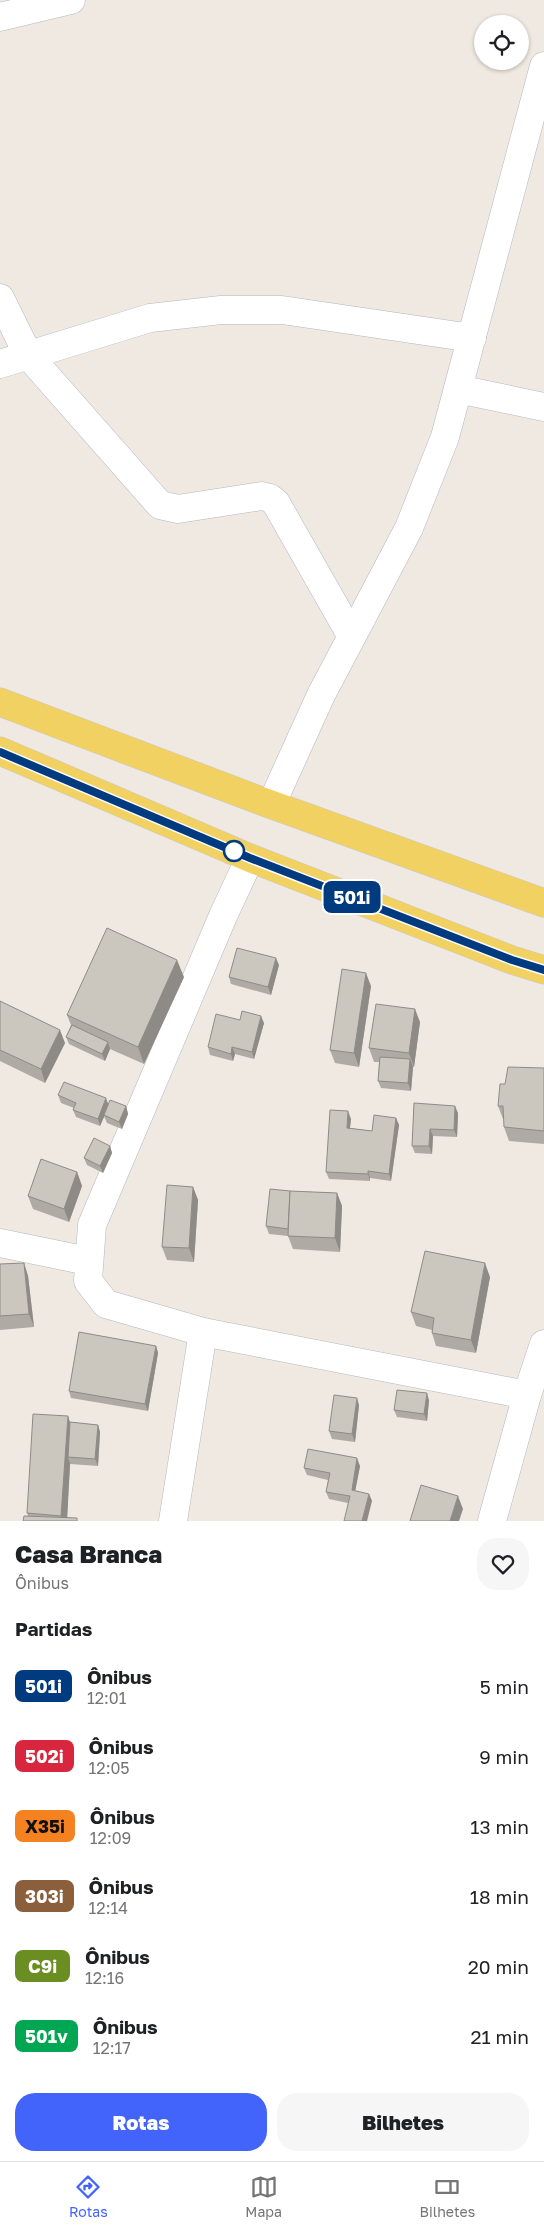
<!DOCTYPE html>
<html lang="pt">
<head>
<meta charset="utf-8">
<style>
  :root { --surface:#fff; --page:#f6f6f6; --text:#202124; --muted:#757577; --line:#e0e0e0; --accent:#4264fb }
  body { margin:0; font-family:"Golos Text",sans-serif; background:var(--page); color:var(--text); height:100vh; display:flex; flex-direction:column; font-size:19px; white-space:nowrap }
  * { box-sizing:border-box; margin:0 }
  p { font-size:16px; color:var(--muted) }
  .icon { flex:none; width:28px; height:28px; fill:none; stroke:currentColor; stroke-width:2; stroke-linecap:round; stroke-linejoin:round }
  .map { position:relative; height:1521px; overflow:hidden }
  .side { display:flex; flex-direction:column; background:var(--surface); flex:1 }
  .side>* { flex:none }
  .badge { padding:0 10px; border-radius:8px; font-size:18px; line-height:32px }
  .fabs { position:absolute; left:474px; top:15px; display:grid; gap:10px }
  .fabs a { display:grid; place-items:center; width:55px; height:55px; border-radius:50%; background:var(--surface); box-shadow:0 1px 4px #0004; font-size:25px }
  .map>.badge { position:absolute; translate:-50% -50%; box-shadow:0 0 0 2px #fff }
  h2 { padding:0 15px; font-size:19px; line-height:45px }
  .round { display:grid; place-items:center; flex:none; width:52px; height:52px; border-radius:20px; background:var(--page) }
  .overview { display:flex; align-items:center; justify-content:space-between; height:85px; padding:0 15px }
  h1 { font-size:24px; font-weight:800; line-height:38px }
  .primary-button { display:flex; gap:10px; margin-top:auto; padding:10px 15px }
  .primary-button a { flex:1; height:58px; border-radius:20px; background:var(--accent); color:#fff; font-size:20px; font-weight:800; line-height:58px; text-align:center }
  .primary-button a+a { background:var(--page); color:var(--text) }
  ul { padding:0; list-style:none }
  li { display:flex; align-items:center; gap:15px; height:70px; padding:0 15px }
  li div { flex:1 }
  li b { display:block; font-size:19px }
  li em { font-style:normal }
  li .badge { min-width:55px; font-weight:700; text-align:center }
  .tab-bar { display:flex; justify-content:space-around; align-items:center; height:70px; border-top:1px solid var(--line); background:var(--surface); font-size:14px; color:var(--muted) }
  .tab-bar a { display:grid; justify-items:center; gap:2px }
  .tab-bar .active { color:var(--accent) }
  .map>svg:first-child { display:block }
</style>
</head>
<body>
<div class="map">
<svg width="544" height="1521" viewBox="0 0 544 1521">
  <rect width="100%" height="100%" fill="#efe9e1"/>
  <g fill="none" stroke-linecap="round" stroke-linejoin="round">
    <defs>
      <g id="street">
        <path d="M 0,17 L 71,0"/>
        <path d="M 0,298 L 28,355 L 160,505 L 178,509 L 262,496 L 270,498 L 276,503 L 351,635"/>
        <path d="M 0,364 L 150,318 L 221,310 L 282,310 L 472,338"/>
        <path d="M 458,389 L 544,407"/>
        <path d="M 272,803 L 321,695 L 409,528 L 445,437 L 544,66"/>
        <path d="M 250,858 L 223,916 L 92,1225 L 88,1281 L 106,1304 L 203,1332 L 527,1395"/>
        <path d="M 0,1243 L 88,1261"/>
        <path d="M 173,1521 L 203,1332"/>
        <path d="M 492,1521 L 527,1395 L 544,1344"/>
      </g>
      <g id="primary">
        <path d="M 0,702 L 256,799 L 544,903"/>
        <path d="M 0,751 L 250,858 L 512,960 L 544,970"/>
      </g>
    </defs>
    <!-- street casing -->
    <use href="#street" stroke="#b4b7c1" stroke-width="29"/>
    <!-- primary casing -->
    <use href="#primary" stroke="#c9c9c9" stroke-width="29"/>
    <!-- street -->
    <use href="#street" stroke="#fff" stroke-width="28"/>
    <!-- primary -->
    <use href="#primary" stroke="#f2d163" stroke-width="28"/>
  </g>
  <!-- wall -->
  <g fill="#afaba4">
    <path d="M 279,965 L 271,995 L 231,984 L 229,977 Z"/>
    <path d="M 184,977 L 144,1064 L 110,1049 L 105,1061 L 69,1044 L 66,1037 L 71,1025 L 67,1015 Z"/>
    <path d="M 371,986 L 359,1067 L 335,1063 L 330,1050 Z"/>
    <path d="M 0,1001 L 65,1043 L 45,1083 L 0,1061 Z"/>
    <path d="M 240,1020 L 264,1023 L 254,1059 L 235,1054 L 233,1061 L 210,1055 L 208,1047 Z"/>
    <path d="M 420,1022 L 414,1067 L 413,1067 L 411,1091 L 381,1088 L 378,1081 L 379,1062 L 374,1062 L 369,1048 Z"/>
    <path d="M 544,1068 L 544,1144 L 509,1141 L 504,1127 L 504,1119 L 503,1119 L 498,1106 L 505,1084 Z"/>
    <path d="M 58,1095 L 108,1105 L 126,1106 L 128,1114 L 122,1129 L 107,1123 L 104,1116 L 100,1126 L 76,1117 L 73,1110 L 74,1108 L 61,1103 Z"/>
    <path d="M 414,1103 L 458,1113 L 457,1137 L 433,1136 L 432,1154 L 415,1153 L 412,1146 Z"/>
    <path d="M 396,1118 L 399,1125 L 391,1181 L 370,1178 L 370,1181 L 329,1179 L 326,1172 L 351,1119 L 350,1128 L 372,1131 Z"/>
    <path d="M 110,1146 L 112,1153 L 103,1173 L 87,1165 L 84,1158 Z"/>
    <path d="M 77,1172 L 82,1186 L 69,1222 L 33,1209 L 28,1196 Z"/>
    <path d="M 193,1187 L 198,1200 L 194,1262 L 167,1260 L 162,1247 Z"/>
    <path d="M 290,1191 L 337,1193 L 342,1206 L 340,1252 L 293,1249 L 288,1236 L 269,1234 L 266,1226 Z"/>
    <path d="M 24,1263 L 28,1276 L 34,1327 L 0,1330 L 0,1264 Z"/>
    <path d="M 490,1277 L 476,1353 L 436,1346 L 432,1333 L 432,1330 L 416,1326 L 411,1312 Z"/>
    <path d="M 156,1346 L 158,1353 L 148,1411 L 71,1398 L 69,1391 Z"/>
    <path d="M 429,1400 L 427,1421 L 397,1417 L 394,1410 Z"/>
    <path d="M 359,1405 L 355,1442 L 332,1439 L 329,1431 Z"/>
    <path d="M 68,1416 L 70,1422 L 98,1425 L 100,1432 L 98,1466 L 70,1464 L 67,1518 L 28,1516 L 27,1513 Z"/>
    <path d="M 360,1466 L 355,1491 L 369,1494 L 372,1501 L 348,1503 L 329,1499 L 326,1492 L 328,1480 L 307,1475 L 304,1468 Z"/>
  </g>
  <!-- shaded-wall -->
  <g fill="#8e8b86">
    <path d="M 276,958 L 279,965 L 271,995 L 268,987 Z"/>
    <path d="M 177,960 L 184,977 L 144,1064 L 138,1047 Z"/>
    <path d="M 366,973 L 371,986 L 359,1067 L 354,1053 Z"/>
    <path d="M 415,1009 L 420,1022 L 414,1067 L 409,1053 Z"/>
    <path d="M 261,1016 L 264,1023 L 254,1059 L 252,1052 Z"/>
    <path d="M 60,1030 L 65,1043 L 45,1083 L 41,1069 Z"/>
    <path d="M 108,1042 L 110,1049 L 105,1061 L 102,1054 Z"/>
    <path d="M 232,1047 L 235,1054 L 233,1061 L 231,1054 Z"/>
    <path d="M 410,1059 L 413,1067 L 411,1091 L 408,1083 Z"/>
    <path d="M 106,1098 L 109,1106 L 100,1126 L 98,1119 Z"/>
    <path d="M 126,1106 L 128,1114 L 122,1129 L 119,1122 Z"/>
    <path d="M 455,1106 L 458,1113 L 457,1137 L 454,1130 Z"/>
    <path d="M 348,1111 L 351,1119 L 349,1135 L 347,1128 Z"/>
    <path d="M 396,1118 L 399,1125 L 391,1181 L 389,1174 Z"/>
    <path d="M 430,1129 L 433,1136 L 432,1154 L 429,1146 Z"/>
    <path d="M 110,1146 L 112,1153 L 103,1173 L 100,1166 Z"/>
    <path d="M 368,1171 L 370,1178 L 370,1181 L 368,1174 Z"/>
    <path d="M 77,1172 L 82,1186 L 69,1222 L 64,1209 Z"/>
    <path d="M 193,1187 L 198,1200 L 194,1262 L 189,1248 Z"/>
    <path d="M 337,1193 L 342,1206 L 340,1252 L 335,1238 Z"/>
    <path d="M 24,1263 L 28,1276 L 34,1327 L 29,1314 Z"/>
    <path d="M 485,1263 L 490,1277 L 476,1353 L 471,1340 Z"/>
    <path d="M 156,1346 L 158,1353 L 148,1411 L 145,1404 Z"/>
    <path d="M 427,1393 L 429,1400 L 427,1421 L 424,1414 Z"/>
    <path d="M 357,1398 L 359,1405 L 355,1442 L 352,1434 Z"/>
    <path d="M 68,1416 L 72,1430 L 68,1457 L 70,1464 L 67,1521 L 63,1521 L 61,1516 Z"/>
    <path d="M 98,1425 L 100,1432 L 98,1466 L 95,1459 Z"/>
    <path d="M 357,1458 L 360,1466 L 354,1497 L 352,1490 Z"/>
    <path d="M 369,1494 L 372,1501 L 367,1521 L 362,1521 Z"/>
    <path d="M 458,1496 L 463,1509 L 459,1521 L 450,1521 Z"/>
  </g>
  <!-- building -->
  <g fill="#cbc7bf" stroke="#8e8b86">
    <path d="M 107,928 L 177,960 L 138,1047 L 67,1015 Z"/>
    <path d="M 237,948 L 276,958 L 268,987 L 229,977 Z"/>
    <path d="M 342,969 L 366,973 L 354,1053 L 330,1050 Z"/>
    <path d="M 0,1001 L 60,1030 L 41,1069 L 0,1050 Z"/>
    <path d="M 376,1004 L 415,1009 L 409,1053 L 369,1048 Z"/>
    <path d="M 242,1011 L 261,1016 L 252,1052 L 232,1047 L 231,1054 L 208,1047 L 216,1014 L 240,1020 Z"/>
    <path d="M 72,1025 L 108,1042 L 102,1054 L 66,1037 Z"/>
    <path d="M 380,1057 L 410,1059 L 408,1083 L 378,1081 Z"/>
    <path d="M 508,1067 L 544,1068 L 544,1131 L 504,1127 L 503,1106 L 498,1106 L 500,1084 L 505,1084 Z"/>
    <path d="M 64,1082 L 106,1098 L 98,1119 L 73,1110 L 76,1103 L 58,1095 Z"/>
    <path d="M 110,1100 L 126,1106 L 119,1122 L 104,1115 Z"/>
    <path d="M 414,1103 L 455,1106 L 454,1130 L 430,1129 L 429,1146 L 412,1146 Z"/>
    <path d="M 330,1110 L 348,1111 L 347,1128 L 372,1131 L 374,1115 L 396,1118 L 389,1174 L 368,1171 L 368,1174 L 326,1172 Z"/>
    <path d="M 94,1138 L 110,1146 L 100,1166 L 84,1158 Z"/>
    <path d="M 41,1159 L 77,1172 L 64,1209 L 28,1196 Z"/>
    <path d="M 167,1185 L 193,1187 L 189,1248 L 162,1247 Z"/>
    <path d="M 270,1189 L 290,1191 L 288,1229 L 266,1226 Z"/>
    <path d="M 290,1191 L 337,1193 L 335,1238 L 288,1236 Z"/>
    <path d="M 425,1251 L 485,1263 L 471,1340 L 432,1333 L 434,1318 L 411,1312 Z"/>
    <path d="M 24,1263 L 29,1314 L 0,1316 L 0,1264 Z"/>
    <path d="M 79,1332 L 156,1346 L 145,1404 L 69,1391 Z"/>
    <path d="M 397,1390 L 427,1393 L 424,1414 L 394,1410 Z"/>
    <path d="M 334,1395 L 357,1398 L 352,1434 L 329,1431 Z"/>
    <path d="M 33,1414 L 68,1416 L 61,1516 L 27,1513 Z"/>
    <path d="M 70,1422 L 98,1425 L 95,1459 L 68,1457 Z"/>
    <path d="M 308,1449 L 357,1458 L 352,1490 L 369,1494 L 362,1521 L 344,1521 L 350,1496 L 326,1492 L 330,1473 L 304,1468 Z"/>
    <path d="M 421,1485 L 458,1496 L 450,1521 L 410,1521 Z"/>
    <path d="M 24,1516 L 77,1518 L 77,1521 L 23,1521 Z"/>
  </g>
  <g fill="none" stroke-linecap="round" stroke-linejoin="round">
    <defs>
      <path id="line" d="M 0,752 L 250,858 L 512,960 L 544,970"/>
    </defs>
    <!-- line casing -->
    <use href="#line" stroke="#fff" stroke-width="11"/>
    <!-- line -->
    <use href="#line" stroke="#003b80" stroke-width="8"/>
  </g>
  <!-- markers -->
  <circle fill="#fff" stroke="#003b80" stroke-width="2.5" cx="234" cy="851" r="10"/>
</svg>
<div class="fabs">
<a><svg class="icon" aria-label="locate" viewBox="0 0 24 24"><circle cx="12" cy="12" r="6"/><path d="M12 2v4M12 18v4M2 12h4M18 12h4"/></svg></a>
</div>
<b class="badge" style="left:352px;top:897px;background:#003b80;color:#fff">501i</b>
</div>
<section class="side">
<div class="overview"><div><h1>Casa Branca</h1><p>Ônibus</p></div><a class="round"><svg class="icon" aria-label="heart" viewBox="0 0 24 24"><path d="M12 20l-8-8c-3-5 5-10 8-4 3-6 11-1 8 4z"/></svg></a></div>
<h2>Partidas</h2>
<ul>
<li><span class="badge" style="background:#003b80;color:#fff">501i</span><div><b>Ônibus</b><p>12:01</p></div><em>5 min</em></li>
<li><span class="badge" style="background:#d7263d;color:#fff">502i</span><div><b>Ônibus</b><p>12:05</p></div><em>9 min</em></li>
<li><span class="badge" style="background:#f58220;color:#111">X35i</span><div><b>Ônibus</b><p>12:09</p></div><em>13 min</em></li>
<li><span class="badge" style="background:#8b5e3c;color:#fff">303i</span><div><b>Ônibus</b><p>12:14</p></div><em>18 min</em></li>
<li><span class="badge" style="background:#6b8e23;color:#fff">C9i</span><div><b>Ônibus</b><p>12:16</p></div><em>20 min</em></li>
<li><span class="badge" style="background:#00a651;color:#fff">501v</span><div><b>Ônibus</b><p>12:17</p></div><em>21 min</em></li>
</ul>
<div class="primary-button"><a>Rotas</a><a>Bilhetes</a></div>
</section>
<nav class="tab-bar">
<a class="active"><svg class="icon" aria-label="directions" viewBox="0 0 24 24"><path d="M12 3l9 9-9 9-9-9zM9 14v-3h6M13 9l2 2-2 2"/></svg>Rotas</a>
<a><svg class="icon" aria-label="map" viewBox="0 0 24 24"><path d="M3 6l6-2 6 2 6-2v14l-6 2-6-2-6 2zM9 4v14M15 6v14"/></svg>Mapa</a>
<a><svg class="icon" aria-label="tickets" viewBox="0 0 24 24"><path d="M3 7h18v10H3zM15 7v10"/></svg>Bilhetes</a>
</nav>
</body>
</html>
